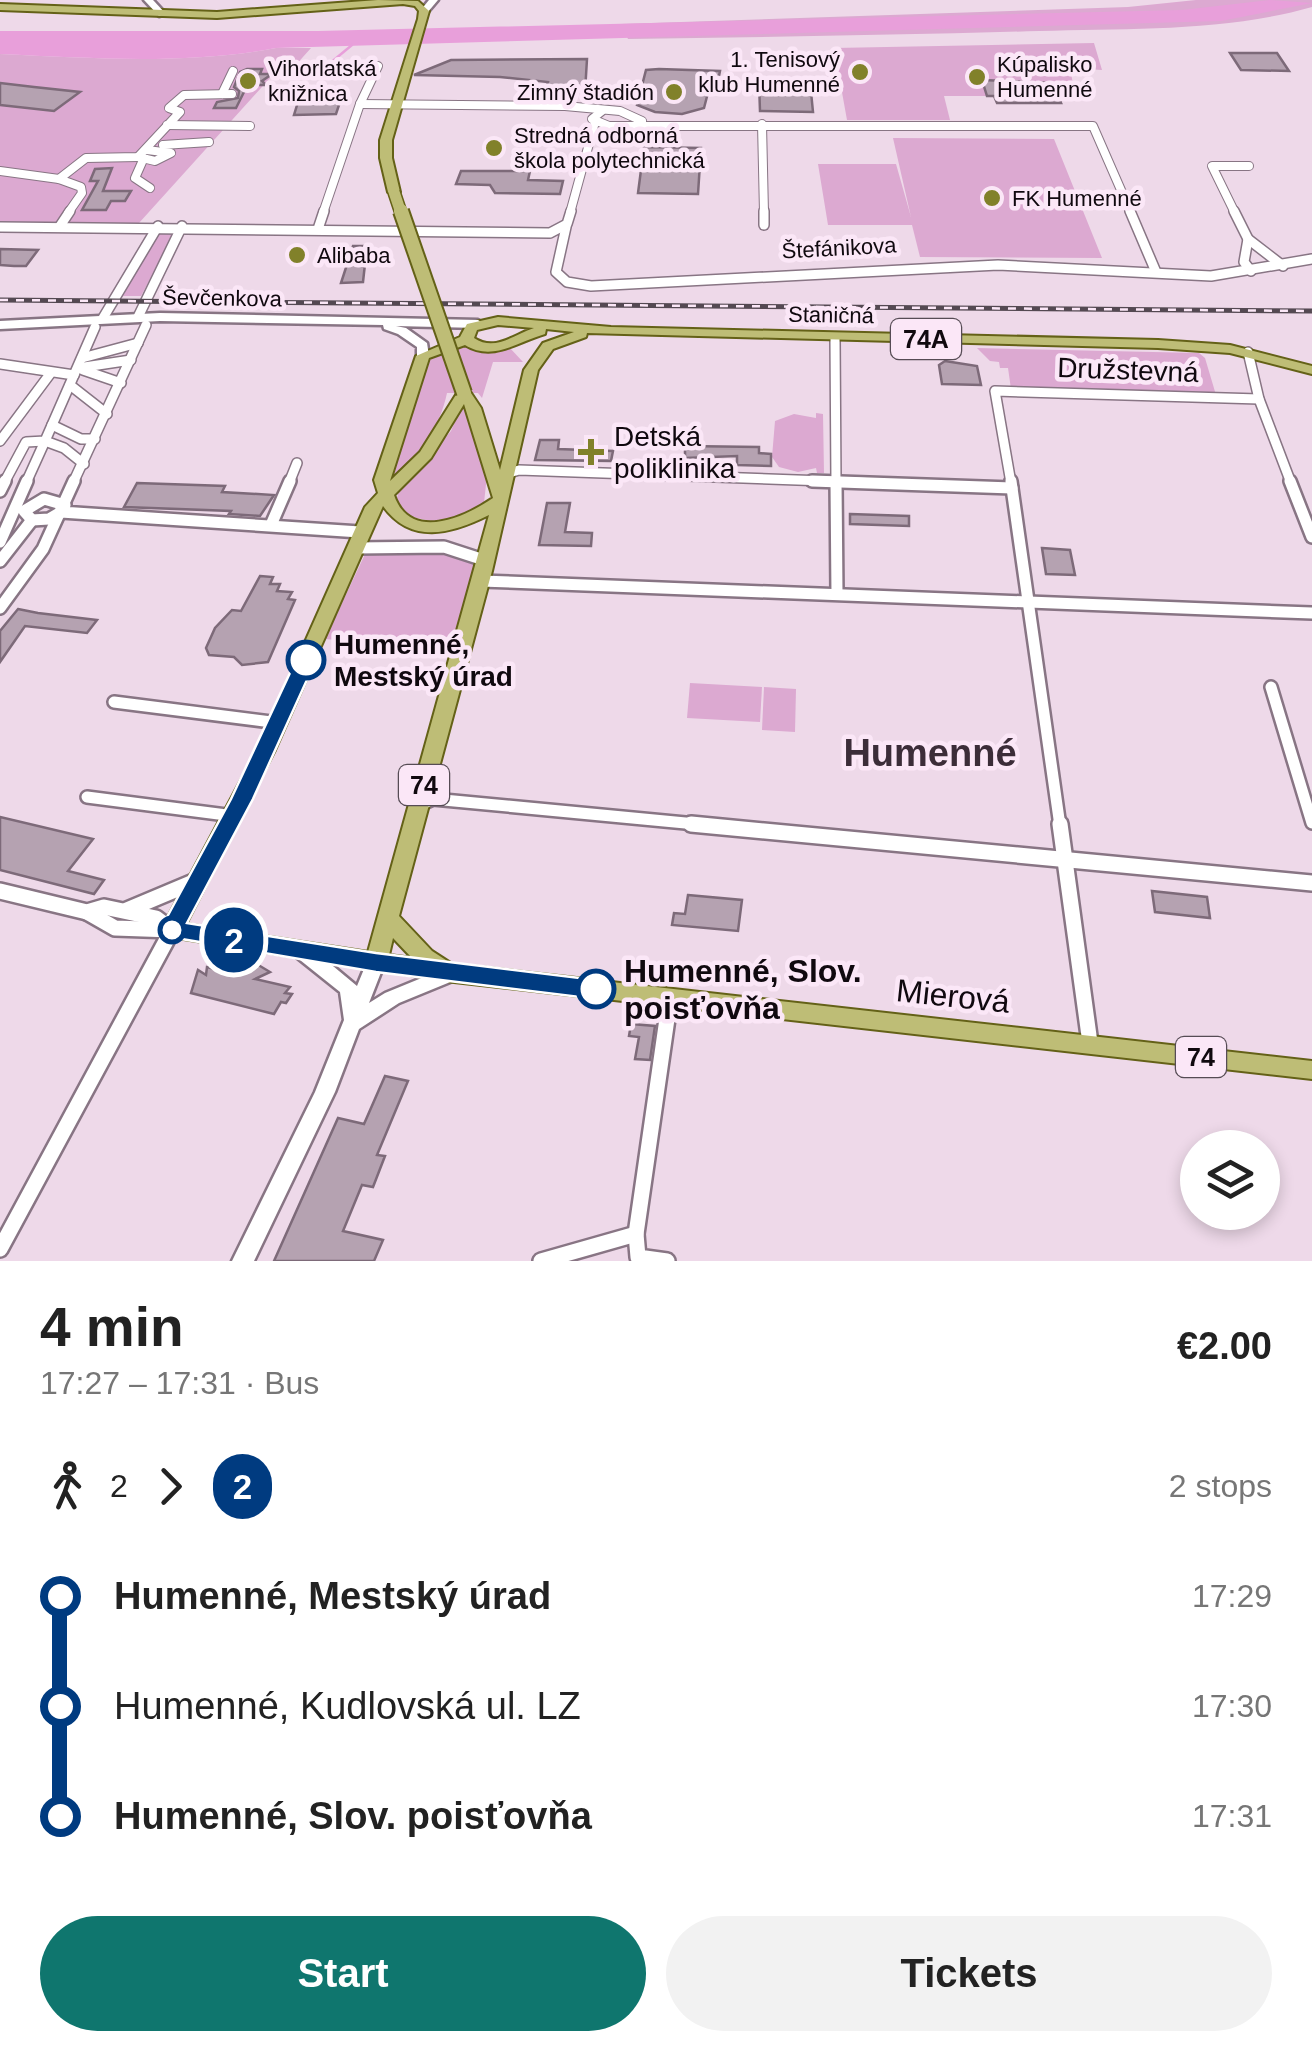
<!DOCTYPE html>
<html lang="en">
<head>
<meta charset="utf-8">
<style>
  :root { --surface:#fff; --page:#f2f2f2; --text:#222; --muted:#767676; --accent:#0f766e }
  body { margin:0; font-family:Helvetica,sans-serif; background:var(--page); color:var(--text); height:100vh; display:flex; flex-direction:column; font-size:38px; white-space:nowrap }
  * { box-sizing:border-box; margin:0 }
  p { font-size:32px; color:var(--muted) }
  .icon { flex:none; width:55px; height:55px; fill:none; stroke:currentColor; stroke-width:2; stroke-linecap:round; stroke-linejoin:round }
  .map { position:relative; height:1261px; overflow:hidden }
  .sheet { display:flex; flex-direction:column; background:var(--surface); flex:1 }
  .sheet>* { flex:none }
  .badge { padding:0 20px; border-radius:32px; font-size:35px; line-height:65px }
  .controls { position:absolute; left:1180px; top:1130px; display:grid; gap:20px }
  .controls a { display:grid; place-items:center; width:100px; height:100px; border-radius:50%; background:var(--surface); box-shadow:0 5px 15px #0003; font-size:50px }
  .map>.badge { position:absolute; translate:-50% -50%; box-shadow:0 0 0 5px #fff }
  .legs { display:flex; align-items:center; gap:15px; height:110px; padding:0 40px; font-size:32px }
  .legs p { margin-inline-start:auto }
  .headline { display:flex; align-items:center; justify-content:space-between; height:170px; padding:0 40px }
  h1 { font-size:55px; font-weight:700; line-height:75px }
  .cta { display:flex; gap:20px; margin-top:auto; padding:20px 40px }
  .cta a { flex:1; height:115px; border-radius:60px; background:var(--accent); color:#fff; font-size:40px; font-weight:700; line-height:115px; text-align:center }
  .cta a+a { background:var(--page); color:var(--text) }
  ul { padding:0 40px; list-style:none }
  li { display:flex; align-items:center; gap:35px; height:110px; font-size:38px }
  li i { display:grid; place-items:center; width:15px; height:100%; margin:0 12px; background:currentColor }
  li i::after { content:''; width:25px; height:25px; margin:-12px; border:8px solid; border-radius:50%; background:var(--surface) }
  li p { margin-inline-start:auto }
  li:first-child i { background:linear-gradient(#0000 50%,currentColor 0) }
  li:last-child i { background:linear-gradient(currentColor 50%,#0000 0) }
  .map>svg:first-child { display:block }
</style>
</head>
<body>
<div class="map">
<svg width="1312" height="1261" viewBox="0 0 1312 1261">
  <rect width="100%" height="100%" fill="#eed9e9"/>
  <!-- green -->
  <g fill="#dca9d1">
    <path d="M 1196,0 L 1312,0 L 1312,7 C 1224,32 1130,28 1039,31 C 902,35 765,37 628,39 L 621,24 L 1128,7 Z"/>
    <path d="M 1094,43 L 1102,70 L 1070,68 L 1073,84 L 1053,84 L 1061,103 L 997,103 L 994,96 L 944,96 L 950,120 L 847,120 L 834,48 Z"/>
    <path d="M 276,48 L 311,48 L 294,67 L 271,77 L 139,223 L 0,224 L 0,54 C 90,58 187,65 276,48 Z"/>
    <path d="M 893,138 L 1054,139 L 1102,258 L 920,257 L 912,225 L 828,225 L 818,164 L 896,164 L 911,217 Z"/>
    <path d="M 159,231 L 175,232 L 141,296 L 123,296 Z"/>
    <path d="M 464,343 L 494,350 L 509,347 L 523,362 L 493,362 L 482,398 L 478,393 L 447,393 C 440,426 419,463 389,478 L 429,356 Z"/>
    <path d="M 977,348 L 1199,353 L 1205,358 L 1216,395 L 1011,389 L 1008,368 L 1000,368 L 999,362 L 990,361 Z"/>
    <path d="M 463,402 L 487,475 L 484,503 L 446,524 L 407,516 L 396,501 L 399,491 L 451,431 Z"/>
    <path d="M 816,413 L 823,414 L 824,473 L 817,473 L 816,468 L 798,472 L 779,467 L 772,457 L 775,421 L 794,414 L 816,418 Z"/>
    <path d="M 367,550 L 466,555 L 476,562 L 451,651 L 325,639 Z"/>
    <path d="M 690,683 L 762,687 L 760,722 L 687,718 Z"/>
    <path d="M 764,687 L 796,689 L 795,732 L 762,730 Z"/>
  </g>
  <!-- water -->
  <path fill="#e89fda" d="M 1270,0 L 1312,3 L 1221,21 L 276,48 C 187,65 90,58 0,54 L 0,31 L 318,31 L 1182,10 Z"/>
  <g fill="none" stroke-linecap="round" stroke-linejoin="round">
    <!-- stream -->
    <path stroke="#e89fda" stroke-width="2.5" d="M 329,64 L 352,45"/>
  </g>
  <!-- building -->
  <g fill="#b5a2b1" stroke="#7d6a79" stroke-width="2.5">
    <path d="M 1230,53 L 1277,53 L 1289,71 L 1241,70 Z"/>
    <path d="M 587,59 L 585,92 L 561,92 L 562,86 L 547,86 L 548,82 L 500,77 L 414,75 L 451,60 Z"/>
    <path d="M 247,69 L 262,69 L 260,74 L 272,74 L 262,81 L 266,85 L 251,85 L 245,90 L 236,108 L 214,108 L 217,102 L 238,98 L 239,91 L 234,87 L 240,72 Z"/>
    <path d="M 659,69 L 720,71 L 718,81 L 711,81 L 704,108 L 682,114 L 655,112 L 637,105 L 646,70 Z"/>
    <path d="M 982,80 L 1052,83 L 1061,103 L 997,103 L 994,96 L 987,96 Z"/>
    <path d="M 759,82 L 810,82 L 813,112 L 760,111 Z"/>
    <path d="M 0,83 L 34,87 L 80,92 L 54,111 L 0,105 Z"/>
    <path d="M 298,102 L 340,102 L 336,114 L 294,115 Z"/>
    <path d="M 644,147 L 701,148 L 698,194 L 638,193 Z"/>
    <path d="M 112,168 L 103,191 L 131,191 L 125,201 L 111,201 L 106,210 L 82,210 L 98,181 L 90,181 L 95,169 Z"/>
    <path d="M 461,171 L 530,171 L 528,180 L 563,181 L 560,194 L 495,193 L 490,185 L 456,184 Z"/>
    <path d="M 353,246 L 367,246 L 363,282 L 341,283 Z"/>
    <path d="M 0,249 L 38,250 L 26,266 L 14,266 L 0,265 Z"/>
    <path d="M 945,361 L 977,366 L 981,385 L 942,384 L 939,365 Z"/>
    <path d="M 540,440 L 559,440 L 558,449 L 613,451 L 611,461 L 535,460 Z"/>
    <path d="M 685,446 L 759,447 L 759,453 L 771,454 L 771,466 L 737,465 L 737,456 L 685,458 Z"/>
    <path d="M 137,483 L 225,486 L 222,492 L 274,495 L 260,516 L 229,514 L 231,511 L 124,507 Z"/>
    <path d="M 547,503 L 570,503 L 565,532 L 592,533 L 591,546 L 539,545 Z"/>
    <path d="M 850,514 L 909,516 L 909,526 L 850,524 Z"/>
    <path d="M 1042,548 L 1070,550 L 1075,575 L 1046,574 Z"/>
    <path d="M 260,576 L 273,577 L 270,584 L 280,584 L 277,591 L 292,592 L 288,599 L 295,600 L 268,662 L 242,665 L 234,657 L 209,655 L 206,648 L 215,628 L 232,610 L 241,611 Z"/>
    <path d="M 18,609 L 38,613 L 97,620 L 87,633 L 25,626 L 0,662 L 0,631 Z"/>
    <path d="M 0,817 L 93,839 L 68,871 L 104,880 L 94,894 L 0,870 Z"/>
    <path d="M 1152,891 L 1207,897 L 1210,918 L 1155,912 Z"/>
    <path d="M 688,895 L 742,900 L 738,931 L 672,925 L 674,913 L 685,914 Z"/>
    <path d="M 255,963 L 270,972 L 255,979 L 290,987 L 285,993 L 292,994 L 286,1003 L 281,1002 L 274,1014 L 191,993 L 198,970 L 206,975 L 207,967 L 233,974 Z"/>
    <path d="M 631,1024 L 655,1026 L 650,1060 L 635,1059 L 639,1037 L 629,1036 Z"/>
    <path d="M 385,1076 L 408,1081 L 377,1155 L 385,1156 L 373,1187 L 362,1185 L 343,1231 L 383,1240 L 374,1261 L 274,1261 L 338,1118 L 364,1124 Z"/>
  </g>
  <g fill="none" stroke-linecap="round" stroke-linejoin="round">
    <defs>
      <g id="street-far3">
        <path d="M 222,94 L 233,71"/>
        <path d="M 360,104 L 565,106 L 620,111 L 642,121"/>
        <path d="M 602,111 L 592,119 L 609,126 L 1093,126 L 1131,213"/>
        <path d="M 762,124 L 764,213"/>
        <path d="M 167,125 L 250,126"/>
        <path d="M 163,145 L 209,142"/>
        <path d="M 138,157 L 155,161 L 171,153 L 147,150"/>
        <path d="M 143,160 L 135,178 L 150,188"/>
        <path d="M 0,171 L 59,179 L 81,187 L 82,193 L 68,213"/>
        <path d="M 59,179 L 86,158 L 138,157 L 180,112 L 169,108 L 184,95 L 232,94"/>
        <path d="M 323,213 L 360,104 L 378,66"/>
        <path d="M 570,213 L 595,122"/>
        <path d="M 1235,213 L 1212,166 L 1249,166"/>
      </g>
      <g id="street-far2">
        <path d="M 764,211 L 764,225"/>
        <path d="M 1130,211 L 1156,272"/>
        <path d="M 1234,211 L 1248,239 L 1283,266"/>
        <path d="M 60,226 L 70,211"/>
        <path d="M 0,227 L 550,233 L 567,224 L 571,211"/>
        <path d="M 566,227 L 556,272 L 567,282 L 591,286 L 998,265 L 1211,276 L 1312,259"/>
        <path d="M 318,229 L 324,211"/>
        <path d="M 1248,239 L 1244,262 L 1251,271"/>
        <path d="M 138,317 L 182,226"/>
        <path d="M 103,318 L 158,226"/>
        <path d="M 835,338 L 836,483"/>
        <path d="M 1248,352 L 1259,399 L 1291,483"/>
        <path d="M 82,358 L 138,343"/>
        <path d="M 0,364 L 74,375"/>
        <path d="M 78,368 L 131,360"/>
        <path d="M 83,370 L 121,383"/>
        <path d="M 70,385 L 107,414"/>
        <path d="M 52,425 L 81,439 L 95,439"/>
        <path d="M 0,441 L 50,374"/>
        <path d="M 509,473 L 519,470 L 881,483"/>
        <path d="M 4,483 L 26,442 L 45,441 L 95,327"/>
        <path d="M 26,483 L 45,441 L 64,448 L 84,464"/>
        <path d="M 73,483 L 146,325"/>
        <path d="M 289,483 L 297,463"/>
        <path d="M 1011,483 L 995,391 L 1259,399"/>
      </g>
      <g id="street-far1">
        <path d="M 812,481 L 1012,488"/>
        <path d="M 836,481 L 837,594"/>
        <path d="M 1011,481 L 1060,826"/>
        <path d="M 1290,481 L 1312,537"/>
        <path d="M 0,491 L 5,481"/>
        <path d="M 65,505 L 44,499 L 24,511 L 32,520 L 49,519 L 61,512 L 360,532"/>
        <path d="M 271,525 L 290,481"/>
        <path d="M 0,542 L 27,481"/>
        <path d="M 355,548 L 444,547 L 487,561"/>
        <path d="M 0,561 L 32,520"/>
        <path d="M 481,581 L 1312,613"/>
        <path d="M 0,608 L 43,549 L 74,481"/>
        <path d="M 1271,687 L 1312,823"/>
        <path d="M 114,702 L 279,723"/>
        <path d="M 87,797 L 234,816"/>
        <path d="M 420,805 L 433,799 L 717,826"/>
      </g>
      <g id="street">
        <path d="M 691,824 L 1312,883"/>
        <path d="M 1060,824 L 1090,1043"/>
        <path d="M 0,891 L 87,912 L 104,907 L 156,918 L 172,930"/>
        <path d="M 127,910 L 196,881"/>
        <path d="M 87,912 L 115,928 L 172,930"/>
        <path d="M 0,1249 L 172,930"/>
        <path d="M 541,1261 L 636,1234"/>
        <path d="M 667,1261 L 638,1257 L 636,1234 L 670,998"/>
      </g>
      <g id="secondary">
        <path d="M 144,0 L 153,0 L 166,14 L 159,16 Z"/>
        <path d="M 429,0 L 438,0 L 427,13 L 421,13 L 420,11 Z"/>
        <path d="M 160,313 L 478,320 L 484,324 L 478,328 L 396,326 L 406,328 L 427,343 L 429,356 L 423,360 L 417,356 L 417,347 L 398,334 L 384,329 L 383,325 L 160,321 L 0,329 L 0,321 Z"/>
        <path d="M 302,944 L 309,946 L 357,986 L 369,957 L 376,955 L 383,957 L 385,962 L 369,1003 L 385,993 L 446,968 L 453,966 L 460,968 L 462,973 L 460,978 L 399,1003 L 359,1029 L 335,1092 L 254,1261 L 232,1261 L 315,1092 L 344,1020 L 340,992 L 295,956 L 293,951 L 295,946 Z"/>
      </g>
      <g id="primary">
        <path d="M 378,0 L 418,1 L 429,11 L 392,140 L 392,158 L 400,192 L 394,196 L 388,192 L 380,158 L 380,140 L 418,19 L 419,11 L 415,6 L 403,4 L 217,18 L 0,10 L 0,4 L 217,12 Z"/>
        <path d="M 498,317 L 611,327 L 1158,340 L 1230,345 L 1312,366 L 1312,374 L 1230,353 L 1158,348 L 587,333 L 586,337 L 553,349 L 538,370 L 492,571 L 399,916 L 432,951 L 452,964 L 1312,1061 L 1312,1079 L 454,982 L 165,936 L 161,930 L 257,750 L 365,507 L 378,493 L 374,480 L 416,356 L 460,337 L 467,324 ZM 498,325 L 534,328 C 513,335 495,352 474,338 L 477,330 ZM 546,329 L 574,332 L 543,343 L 524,370 L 500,470 L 481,408 L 469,390 L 459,390 L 420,452 L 390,481 L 429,358 L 465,345 C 493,362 517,342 545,334 ZM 464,404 L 493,498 C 464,518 410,542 394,495 L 431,458 ZM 383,506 C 411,545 451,534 489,515 L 368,952 L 186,924 L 275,750 ZM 393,938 L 412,958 L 389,955 Z"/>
      </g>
    </defs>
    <!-- street-far3 casing -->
    <use href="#street-far3" stroke="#887584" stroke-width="10"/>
    <!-- street-far2 casing -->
    <use href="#street-far2" stroke="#887584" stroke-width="12"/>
    <!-- street-far1 casing -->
    <use href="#street-far1" stroke="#887584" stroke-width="16"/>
    <!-- street casing -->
    <use href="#street" stroke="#887584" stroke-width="20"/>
    <!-- secondary casing -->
    <use href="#secondary" stroke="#887584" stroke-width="5"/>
    <!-- primary casing -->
    <use href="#primary" stroke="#646117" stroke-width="4"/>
    <!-- street-far3 -->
    <use href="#street-far3" stroke="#fff" stroke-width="8"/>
    <!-- street-far2 -->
    <use href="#street-far2" stroke="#fff" stroke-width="9"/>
    <!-- street-far1 -->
    <use href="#street-far1" stroke="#fff" stroke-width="11"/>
    <!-- street -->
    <use href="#street" stroke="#fff" stroke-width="15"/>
    <!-- secondary -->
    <use href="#secondary" fill="#fff" fill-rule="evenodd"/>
    <!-- primary -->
    <use href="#primary" fill="#bebd76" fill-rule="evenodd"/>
    <defs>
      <path id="rail" d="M 0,300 L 1312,311"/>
    </defs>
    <!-- rail casing -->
    <use href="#rail" stroke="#544952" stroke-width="5"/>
    <!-- rail -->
    <use href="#rail" stroke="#fbe7f7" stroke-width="2.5" stroke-dasharray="8" stroke-linecap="butt"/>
    <defs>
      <path id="primary-bridge-far1" d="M 394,192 L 401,213"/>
      <path id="primary-bridge" d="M 401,211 L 464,393"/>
    </defs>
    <!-- primary-bridge-far1 casing -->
    <use href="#primary-bridge-far1" stroke="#646117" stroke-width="14" stroke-linecap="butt"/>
    <!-- primary-bridge casing -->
    <use href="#primary-bridge" stroke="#646117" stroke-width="18" stroke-linecap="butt"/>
    <!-- primary-bridge-far1 -->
    <use href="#primary-bridge-far1" stroke="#bebd76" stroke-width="11"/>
    <!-- primary-bridge -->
    <use href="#primary-bridge" stroke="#bebd76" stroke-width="14"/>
  </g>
  <!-- line-1 -->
  <path fill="#003b80" stroke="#fff" stroke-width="2.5" d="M 306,654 L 316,660 L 253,799 L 187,923 L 376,953 L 596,980 L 604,982 L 608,989 L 604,996 L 596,999 L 376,972 L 164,936 L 160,930 L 231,799 L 296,660 Z"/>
  <!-- markers -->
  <g fill="#81812a" stroke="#fbe7f7" stroke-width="4">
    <circle cx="860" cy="72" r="10"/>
    <circle cx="977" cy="77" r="10"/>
    <circle cx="248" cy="81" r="10"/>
    <circle cx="674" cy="92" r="10"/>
    <circle cx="494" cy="148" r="10"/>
    <circle cx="992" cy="198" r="10"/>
    <circle cx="297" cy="255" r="10"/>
    <path d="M586 437h10v10h10v10h-10v10h-10v-10h-10v-10h10z"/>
  </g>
  <g fill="#fff" stroke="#003b80" stroke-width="5">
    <circle cx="306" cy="660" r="18"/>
    <circle cx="172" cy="930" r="12"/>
    <circle cx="596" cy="989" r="18"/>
  </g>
  <g text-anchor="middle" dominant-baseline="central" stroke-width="9" stroke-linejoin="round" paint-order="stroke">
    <!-- far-poi labels -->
    <g font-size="22" fill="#10090f" stroke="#fbe7f7" text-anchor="start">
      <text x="840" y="59" text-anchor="end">1. Tenisový<tspan x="840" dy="25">klub Humenné</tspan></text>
      <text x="997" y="64">Kúpalisko<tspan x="997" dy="25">Humenné</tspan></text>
      <text x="268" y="68">Vihorlatská<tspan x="268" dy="25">knižnica</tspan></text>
      <text x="654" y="92" text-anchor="end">Zimný štadión</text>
      <text x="514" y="135">Stredná odborná<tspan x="514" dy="25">škola polytechnická</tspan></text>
      <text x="1012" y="198">FK Humenné</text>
      <text x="317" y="255">Alibaba</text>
    </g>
    <!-- far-street labels -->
    <g font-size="22" fill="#10090f" stroke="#fbe7f7">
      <text transform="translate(839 248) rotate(-3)">Štefánikova</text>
      <text transform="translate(222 298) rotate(1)">Ševčenkova</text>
      <text transform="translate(831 315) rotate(1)">Staničná</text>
    </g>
    <!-- shield labels -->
    <g fill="#fbe7f7" stroke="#564c55" stroke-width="2.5">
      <rect x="891" y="319" width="70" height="40" rx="8"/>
      <rect x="399" y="765" width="50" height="40" rx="8"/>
      <rect x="1176" y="1037" width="50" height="40" rx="8"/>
    </g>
    <g font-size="25" font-weight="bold" fill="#10090f">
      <text x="926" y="339">74A</text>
      <text x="424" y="785">74</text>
      <text x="1201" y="1057">74</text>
    </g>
    <!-- street labels -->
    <g font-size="28" fill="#10090f" stroke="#fbe7f7">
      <text transform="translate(1128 370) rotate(2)">Družstevná</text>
    </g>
    <!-- poi labels -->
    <g font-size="28" fill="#10090f" stroke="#fbe7f7" text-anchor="start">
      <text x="614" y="436">Detská<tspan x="614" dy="32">poliklinika</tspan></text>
    </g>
    <!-- stop labels -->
    <g font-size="28" font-weight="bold" fill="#10090f" stroke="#fbe7f7" text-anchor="start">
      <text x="334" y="644">Humenné,<tspan x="334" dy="32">Mestský úrad</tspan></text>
    </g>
    <!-- near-stop labels -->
    <g font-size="32" font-weight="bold" fill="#10090f" stroke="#fbe7f7" text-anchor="start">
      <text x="624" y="971">Humenné, Slov.<tspan x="624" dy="37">poisťovňa</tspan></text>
    </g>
    <!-- near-street labels -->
    <g font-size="32" fill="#10090f" stroke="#fbe7f7">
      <text transform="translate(953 996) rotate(6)">Mierová</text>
    </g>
    <!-- district labels -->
    <g font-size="38" font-weight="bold" fill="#3c2d39" stroke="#fbe7f7">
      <text x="930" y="753">Humenné</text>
    </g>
  </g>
</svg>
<div class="controls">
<a><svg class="icon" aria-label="layers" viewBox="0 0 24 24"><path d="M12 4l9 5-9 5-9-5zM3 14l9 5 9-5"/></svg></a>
</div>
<b class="badge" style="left:234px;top:940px;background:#003b80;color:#fff">2</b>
</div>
<section class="sheet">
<div class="headline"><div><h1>4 min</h1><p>17:27 – 17:31 · Bus</p></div><b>€2.00</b></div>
<div class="legs"><svg class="icon" aria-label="walk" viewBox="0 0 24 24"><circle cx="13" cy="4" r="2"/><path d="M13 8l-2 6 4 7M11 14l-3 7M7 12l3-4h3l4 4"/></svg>2<svg class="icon" aria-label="forward" viewBox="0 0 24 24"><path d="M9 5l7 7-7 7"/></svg><b class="badge" style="background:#003b80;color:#fff">2</b><p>2 stops</p></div>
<ul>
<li><i style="color:#003b80"></i><b>Humenné, Mestský úrad</b><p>17:29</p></li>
<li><i style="color:#003b80"></i><span>Humenné, Kudlovská ul. LZ</span><p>17:30</p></li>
<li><i style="color:#003b80"></i><b>Humenné, Slov. poisťovňa</b><p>17:31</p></li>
</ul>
<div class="cta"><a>Start</a><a>Tickets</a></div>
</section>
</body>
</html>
